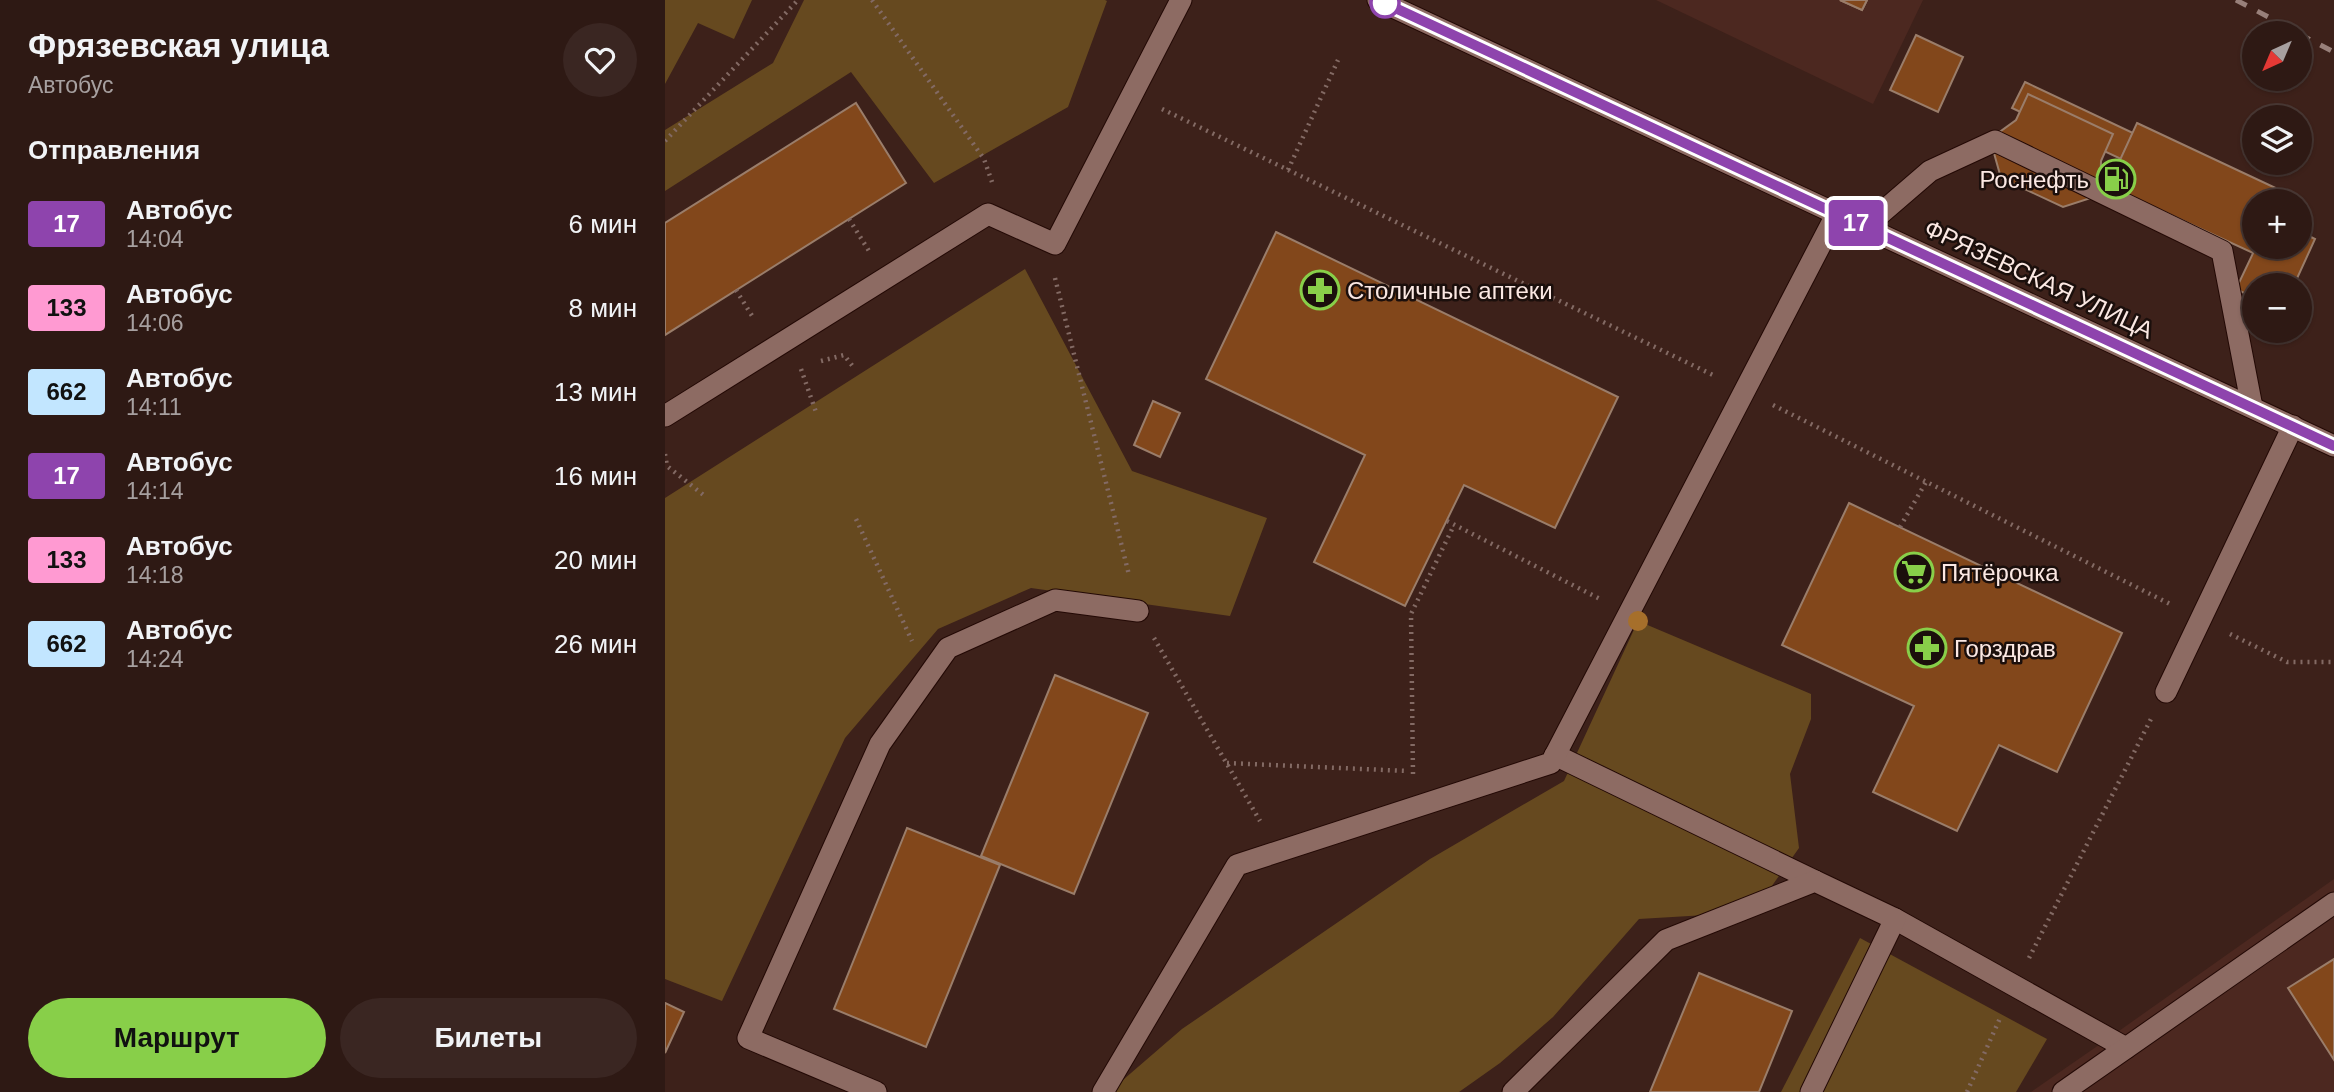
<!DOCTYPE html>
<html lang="ru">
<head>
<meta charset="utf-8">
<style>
  :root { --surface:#2e1914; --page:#3a2622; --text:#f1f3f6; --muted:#a7a0a0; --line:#493834; --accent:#88cf49 }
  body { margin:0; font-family:Helvetica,sans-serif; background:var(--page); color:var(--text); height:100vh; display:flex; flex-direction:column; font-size:26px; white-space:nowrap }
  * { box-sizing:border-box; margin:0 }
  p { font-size:23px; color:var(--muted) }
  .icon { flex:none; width:38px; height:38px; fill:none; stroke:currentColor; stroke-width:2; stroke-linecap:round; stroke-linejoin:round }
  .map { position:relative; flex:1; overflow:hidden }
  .details { display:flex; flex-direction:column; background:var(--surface); width:665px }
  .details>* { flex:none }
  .badge { padding:0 14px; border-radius:5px; font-size:24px; line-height:46px }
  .needle { width:46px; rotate:224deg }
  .tools { position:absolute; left:1577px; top:21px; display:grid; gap:14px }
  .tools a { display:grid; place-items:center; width:70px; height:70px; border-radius:50%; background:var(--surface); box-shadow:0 2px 5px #0004,0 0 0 2px var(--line); font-size:35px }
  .map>.badge { position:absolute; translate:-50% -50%; box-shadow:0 0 0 4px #fff }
  h2 { padding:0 28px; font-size:26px; line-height:63px }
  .round { display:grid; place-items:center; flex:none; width:74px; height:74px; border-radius:37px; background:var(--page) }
  .headline { display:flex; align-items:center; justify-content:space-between; height:119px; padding:0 28px }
  h1 { font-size:33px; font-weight:700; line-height:52px }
  .action { display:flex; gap:14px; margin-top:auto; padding:14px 28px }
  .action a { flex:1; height:80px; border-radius:42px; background:var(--accent); color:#111; font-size:28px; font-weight:700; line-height:80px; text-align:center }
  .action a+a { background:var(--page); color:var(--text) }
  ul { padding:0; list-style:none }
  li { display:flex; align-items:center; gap:21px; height:84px; padding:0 28px }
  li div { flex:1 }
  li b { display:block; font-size:26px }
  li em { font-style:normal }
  li .badge { min-width:77px; font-weight:700; text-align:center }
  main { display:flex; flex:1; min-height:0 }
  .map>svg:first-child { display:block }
</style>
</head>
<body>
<main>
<section class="details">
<div class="headline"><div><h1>Фрязевская улица</h1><p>Автобус</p></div><a class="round"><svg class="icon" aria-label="heart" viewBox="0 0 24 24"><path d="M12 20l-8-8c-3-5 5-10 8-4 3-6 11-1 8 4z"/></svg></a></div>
<h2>Отправления</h2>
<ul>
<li><span class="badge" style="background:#8e44ad;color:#fff">17</span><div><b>Автобус</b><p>14:04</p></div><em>6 мин</em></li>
<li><span class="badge" style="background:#ff9ad2;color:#111">133</span><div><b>Автобус</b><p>14:06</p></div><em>8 мин</em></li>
<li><span class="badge" style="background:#c2e6ff;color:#111">662</span><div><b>Автобус</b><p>14:11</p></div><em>13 мин</em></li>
<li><span class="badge" style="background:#8e44ad;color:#fff">17</span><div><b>Автобус</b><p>14:14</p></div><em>16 мин</em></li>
<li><span class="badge" style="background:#ff9ad2;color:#111">133</span><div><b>Автобус</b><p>14:18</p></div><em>20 мин</em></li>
<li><span class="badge" style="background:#c2e6ff;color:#111">662</span><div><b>Автобус</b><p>14:24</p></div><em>26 мин</em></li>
</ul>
<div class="action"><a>Маршрут</a><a>Билеты</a></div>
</section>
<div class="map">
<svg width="1669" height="1092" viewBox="0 0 1669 1092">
  <rect width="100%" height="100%" fill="#3d211a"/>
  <!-- built -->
  <g fill="#4c2820">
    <path d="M 991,0 L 1258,0 L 1208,104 Z"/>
    <path d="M 1669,879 L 1669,1092 L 1366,1092 L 1444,1038 Z"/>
  </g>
  <!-- green -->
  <g fill="#66491f">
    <path d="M 0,0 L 87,0 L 69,39 L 33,23 L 0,84 Z"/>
    <path d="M 139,0 L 440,0 L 442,1 L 403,107 L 269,183 L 186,72 L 0,191 L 0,130 L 108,63 Z"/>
    <path d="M 360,269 L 467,471 L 602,518 L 565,616 L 366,588 L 273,629 L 180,738 L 57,1001 L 0,979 L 0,498 Z"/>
    <path d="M 973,621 L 1146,694 L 1146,719 L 1125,774 L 1134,848 L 1094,904 L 1041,915 L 974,919 L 888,1017 L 835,1063 L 794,1092 L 444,1092 L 517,1029 L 765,859 L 899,781 Z"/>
    <path d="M 1195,938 L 1382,1039 L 1351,1092 L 1116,1092 Z"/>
  </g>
  <!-- building -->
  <g fill="#82471b" stroke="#9a7d6a" stroke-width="2">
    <path d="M 1175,0 L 1202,0 L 1197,10 Z"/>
    <path d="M 1175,0 L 1202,0 L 1197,10 Z"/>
    <path d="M 1251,35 L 1298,57 L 1273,112 L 1225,90 Z"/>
    <path d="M 1360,82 L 1468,133 L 1456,159 L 1347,108 Z"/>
    <path d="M 1363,94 L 1448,134 L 1436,161 L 1435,195 L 1398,207 L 1336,178 L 1325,139 L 1351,120 Z"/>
    <path d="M 191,103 L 241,183 L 0,335 L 0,223 Z"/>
    <path d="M 1472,123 L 1617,191 L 1612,201 L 1589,201 L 1591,247 L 1588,253 L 1443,186 Z"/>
    <path d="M 1634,231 L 1650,239 L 1629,285 L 1589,285 L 1589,298 L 1571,289 L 1591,247 L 1634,247 Z"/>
    <path d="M 611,232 L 953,397 L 890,528 L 799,485 L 740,606 L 649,562 L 700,455 L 541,379 Z"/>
    <path d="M 488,401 L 515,413 L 495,457 L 469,445 Z"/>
    <path d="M 1184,503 L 1457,633 L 1392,772 L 1334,745 L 1292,831 L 1208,792 L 1249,706 L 1117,645 Z"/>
    <path d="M 390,675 L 483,713 L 409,894 L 316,856 Z"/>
    <path d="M 242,828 L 335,865 L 261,1047 L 169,1009 Z"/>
    <path d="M 1669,959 L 1669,1060 L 1623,988 Z"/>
    <path d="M 1034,973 L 1127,1011 L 1094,1092 L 985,1092 Z"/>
    <path d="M 0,1003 L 19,1012 L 0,1053 Z"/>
  </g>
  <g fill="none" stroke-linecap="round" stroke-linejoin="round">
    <defs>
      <g id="lane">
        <path d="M 1200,227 L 1265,171 L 1330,141 L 1557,251 L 1587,407"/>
        <path d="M 0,416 L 323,214 L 390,244 L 516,0"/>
        <path d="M 1501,692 L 1628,426"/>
        <path d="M 890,755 L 1150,881"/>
        <path d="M 1230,919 L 1461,1048"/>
        <path d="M 211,1092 L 83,1038 L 215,744 L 283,648 L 390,600 L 473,611"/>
        <path d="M 438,1092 L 572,865 L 886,763 L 1171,215"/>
        <path d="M 848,1092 L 1001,940 L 1150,881 L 1230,919 L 1146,1092"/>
        <path d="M 1398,1092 L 1669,903"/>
      </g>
      <path id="secondary" d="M 713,0 L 1669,446"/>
    </defs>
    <!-- lane casing -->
    <use href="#lane" stroke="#230905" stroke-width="23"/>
    <!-- secondary casing -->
    <use href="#secondary" stroke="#230905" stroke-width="23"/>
    <!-- path -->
    <g stroke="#836a64" stroke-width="4.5" stroke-dasharray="2 5" stroke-linecap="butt">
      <path d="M 207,0 L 319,159 L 327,182"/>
      <path d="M 497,109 L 1050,376"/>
      <path d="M 0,141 L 133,0"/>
      <path d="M 623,170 L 673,60"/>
      <path d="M 184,219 L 204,251"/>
      <path d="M 390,278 L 464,575"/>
      <path d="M 71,290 L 89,319"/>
      <path d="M 156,361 L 179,355 L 189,368"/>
      <path d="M 136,369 L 152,415"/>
      <path d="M 1108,405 L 1507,605"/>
      <path d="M 0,454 L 2,466 L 41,497"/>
      <path d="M 191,519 L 247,641"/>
      <path d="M 782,521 L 935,599"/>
      <path d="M 1235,527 L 1261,482"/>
      <path d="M 1565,634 L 1622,662 L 1669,662"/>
      <path d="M 489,638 L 595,821"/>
      <path d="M 562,763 L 742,771"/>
      <path d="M 748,774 L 746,614 L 789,525"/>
      <path d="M 1364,958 L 1486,719"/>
      <path d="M 1302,1092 L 1336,1016"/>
    </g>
    <!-- lane -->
    <use href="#lane" stroke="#8d6b63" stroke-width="21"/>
    <!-- secondary -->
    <use href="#secondary" stroke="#8d6b63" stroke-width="21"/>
    <!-- rail -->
    <g stroke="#98807a" stroke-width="5" stroke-dasharray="12 12" stroke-linecap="butt">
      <path d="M 1571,0 L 1634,33"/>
      <path d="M 1634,34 L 1669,52"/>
    </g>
  </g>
  <!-- trees -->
  <circle fill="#a66f2b" cx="973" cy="621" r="10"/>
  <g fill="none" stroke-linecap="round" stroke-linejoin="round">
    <defs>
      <path id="line" d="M 713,0 L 1669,446"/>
    </defs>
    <!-- line casing -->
    <use href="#line" stroke="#fff" stroke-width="16"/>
    <!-- line -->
    <use href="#line" stroke="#8e44ad" stroke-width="10"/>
  </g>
  <!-- icons -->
  <defs>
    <symbol id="fuel-ring" viewBox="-11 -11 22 22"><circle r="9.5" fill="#1b0f0c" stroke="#88cf49" stroke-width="1.5"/><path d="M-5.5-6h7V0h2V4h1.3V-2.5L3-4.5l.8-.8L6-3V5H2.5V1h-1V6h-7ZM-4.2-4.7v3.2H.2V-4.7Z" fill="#88cf49"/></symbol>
    <symbol id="pharmacy-ring" viewBox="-11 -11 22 22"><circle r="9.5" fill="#1b0f0c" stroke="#88cf49" stroke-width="1.5"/><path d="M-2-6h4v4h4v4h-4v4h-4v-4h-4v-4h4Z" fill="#88cf49"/></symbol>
    <symbol id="supermarket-ring" viewBox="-11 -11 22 22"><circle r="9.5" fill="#1b0f0c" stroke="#88cf49" stroke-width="1.5"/><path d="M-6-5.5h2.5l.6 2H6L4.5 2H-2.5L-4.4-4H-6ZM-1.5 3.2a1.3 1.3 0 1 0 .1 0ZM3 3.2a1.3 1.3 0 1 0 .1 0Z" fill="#88cf49"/></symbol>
  </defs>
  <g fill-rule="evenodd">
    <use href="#fuel-ring" x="1429" y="157" width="44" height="44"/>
    <use href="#pharmacy-ring" x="633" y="268" width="44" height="44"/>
    <use href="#supermarket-ring" x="1227" y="550" width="44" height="44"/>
    <use href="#pharmacy-ring" x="1240" y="626" width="44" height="44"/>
  </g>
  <!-- markers -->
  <circle fill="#fff" stroke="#8e44ad" stroke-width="3.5" cx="720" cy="3" r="14"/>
  <g text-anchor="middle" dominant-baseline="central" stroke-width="5" stroke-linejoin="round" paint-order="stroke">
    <!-- poi labels -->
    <g font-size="24" fill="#fbe8e3" stroke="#1b0f0c" text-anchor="start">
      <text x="1424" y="179" text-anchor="end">Роснефть</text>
      <text x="682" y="290">Столичные аптеки</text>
      <text x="1276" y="572">Пятёрочка</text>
      <text x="1289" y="648">Горздрав</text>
    </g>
    <!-- street labels -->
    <g font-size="24" fill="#fbe8e3" stroke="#1b0f0c">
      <text transform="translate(1374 279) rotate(25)">ФРЯЗЕВСКАЯ УЛИЦА</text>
    </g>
  </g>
</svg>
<div class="tools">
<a><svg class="needle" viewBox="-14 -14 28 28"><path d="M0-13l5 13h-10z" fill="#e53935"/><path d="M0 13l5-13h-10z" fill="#a7a0a0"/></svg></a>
<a><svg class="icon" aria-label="layers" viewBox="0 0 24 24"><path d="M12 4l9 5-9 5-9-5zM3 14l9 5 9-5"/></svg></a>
<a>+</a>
<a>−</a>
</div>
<b class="badge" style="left:1191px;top:223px;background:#8e44ad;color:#fff">17</b>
</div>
</main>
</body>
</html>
